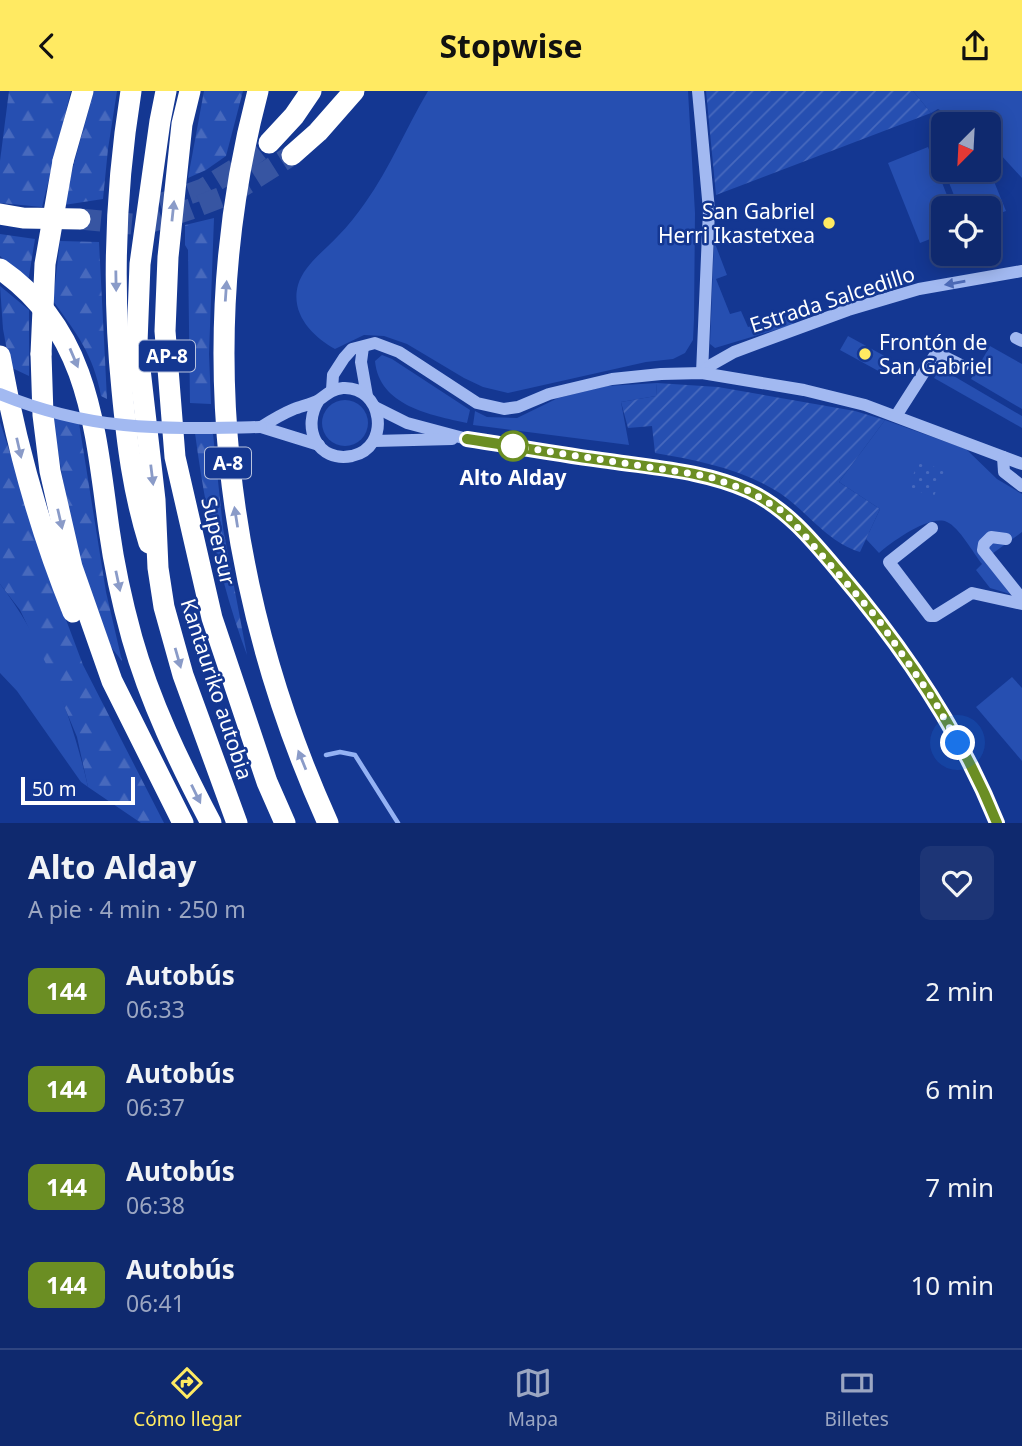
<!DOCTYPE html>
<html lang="es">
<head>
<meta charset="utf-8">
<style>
  :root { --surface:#0f296e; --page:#1d3576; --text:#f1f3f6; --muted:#9ba6c2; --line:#2f4581; --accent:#ffea62 }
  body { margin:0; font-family:"Noto Sans",sans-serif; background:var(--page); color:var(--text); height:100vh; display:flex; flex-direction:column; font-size:26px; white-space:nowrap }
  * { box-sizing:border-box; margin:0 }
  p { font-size:23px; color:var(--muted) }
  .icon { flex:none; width:38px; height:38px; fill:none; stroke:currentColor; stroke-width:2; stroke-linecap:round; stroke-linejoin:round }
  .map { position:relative; height:732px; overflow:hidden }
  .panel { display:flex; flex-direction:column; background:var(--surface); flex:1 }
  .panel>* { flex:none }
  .badge { padding:0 14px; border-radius:10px; font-size:24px; line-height:46px }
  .needle { width:46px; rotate:204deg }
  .fabs { position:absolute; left:931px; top:21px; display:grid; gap:14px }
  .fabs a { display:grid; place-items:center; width:70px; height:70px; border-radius:10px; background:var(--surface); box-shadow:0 4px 18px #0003,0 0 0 2px var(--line); font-size:35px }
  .scale { position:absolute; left:21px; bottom:18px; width:114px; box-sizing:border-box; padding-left:7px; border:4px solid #fff; border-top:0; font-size:19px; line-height:24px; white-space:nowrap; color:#fff; -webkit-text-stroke:5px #143792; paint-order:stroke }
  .you { position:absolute; width:35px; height:35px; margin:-18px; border:5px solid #fff; border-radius:50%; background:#1a73e8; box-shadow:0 0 0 10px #1a73e833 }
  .map>.badge { position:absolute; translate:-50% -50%; box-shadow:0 0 0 4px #fff }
  .round { display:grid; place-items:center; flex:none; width:74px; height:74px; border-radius:10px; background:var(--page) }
  .overview { display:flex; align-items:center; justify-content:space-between; height:119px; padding:0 28px }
  h1 { font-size:33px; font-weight:700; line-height:52px }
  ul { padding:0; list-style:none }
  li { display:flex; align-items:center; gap:21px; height:98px; padding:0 28px }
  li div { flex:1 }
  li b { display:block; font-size:26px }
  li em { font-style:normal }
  li .badge { min-width:77px; font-weight:700; text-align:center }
  header { display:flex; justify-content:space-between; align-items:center; height:91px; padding:0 28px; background:var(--accent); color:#111; font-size:32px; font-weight:700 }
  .tabs { display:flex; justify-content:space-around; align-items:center; height:98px; border-top:2px solid var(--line); background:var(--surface); font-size:19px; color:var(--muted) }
  .tabs a { display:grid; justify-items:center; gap:4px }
  .tabs .active { color:var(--accent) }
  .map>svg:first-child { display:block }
</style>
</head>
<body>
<header><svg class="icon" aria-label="back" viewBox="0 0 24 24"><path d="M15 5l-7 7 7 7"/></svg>Stopwise<svg class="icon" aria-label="share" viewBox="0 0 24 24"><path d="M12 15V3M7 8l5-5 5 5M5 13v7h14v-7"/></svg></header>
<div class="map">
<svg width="1022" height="732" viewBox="0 0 1022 732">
  <defs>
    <pattern id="forest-firs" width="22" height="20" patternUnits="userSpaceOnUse" patternTransform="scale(1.75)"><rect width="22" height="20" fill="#264fb1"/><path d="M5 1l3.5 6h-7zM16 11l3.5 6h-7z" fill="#4769bd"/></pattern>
    <pattern id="park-dots" width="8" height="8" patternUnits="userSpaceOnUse" patternTransform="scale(1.75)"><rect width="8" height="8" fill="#264fb1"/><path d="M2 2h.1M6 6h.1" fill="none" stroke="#4769bd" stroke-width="1.8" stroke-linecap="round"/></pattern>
    <pattern id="garden-furrows" width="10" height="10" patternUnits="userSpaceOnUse" patternTransform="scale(1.75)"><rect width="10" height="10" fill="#264fb1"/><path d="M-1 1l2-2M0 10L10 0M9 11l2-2" fill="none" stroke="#4769bd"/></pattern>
  </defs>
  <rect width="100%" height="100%" fill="#143792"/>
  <!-- grass -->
  <g fill="#264fb1">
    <path d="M 428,0 L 688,0 L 695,122 L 694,228 L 693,249 L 685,262 L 673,268 L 646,271 L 508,302 L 483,296 L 464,287 L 407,253 L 384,245 L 364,244 L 335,258 C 313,246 290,223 298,194 C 304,174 324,160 338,145 C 348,135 357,123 365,112 C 390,77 406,37 428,0 Z"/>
    <path d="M 913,0 L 1022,0 L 1022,87 L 989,51 L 989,33 L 965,33 L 938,18 L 931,22 Z"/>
    <path d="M 928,56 L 952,117 L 943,117 L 943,143 L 920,152 L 888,72 Z"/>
    <path d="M 989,78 L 1006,120 L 989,126 L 989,117 L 959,117 L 944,79 Z"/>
    <path d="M 714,150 L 727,184 L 716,188 L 730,223 L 741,220 L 748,236 L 798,222 L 792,234 L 715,257 L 710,253 Z"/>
    <path d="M 848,245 L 890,268 L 882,282 L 840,259 Z"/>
    <path d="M 990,255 L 1022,273 L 1022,318 L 971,288 Z"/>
    <path d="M 382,264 L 392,268 L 470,319 L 467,332 C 431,324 379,315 375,270 Z"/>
    <path d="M 940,277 L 1022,325 L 1022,337 L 934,287 Z"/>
    <path d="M 657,292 L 656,305 L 621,311 L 629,354 L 473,334 L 475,320 L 487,326 L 517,327 L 558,307 L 607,295 Z"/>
    <circle cx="345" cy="332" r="23"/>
    <path d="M 885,329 L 966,358 L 997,388 L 1022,403 L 1022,441 L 985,468 L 1010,503 L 990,497 L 976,479 L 982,473 C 974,463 959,436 947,431 C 930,423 892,451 879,462 L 866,448 L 880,418 L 839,391 Z"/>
    <path d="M 0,493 C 45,551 72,625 88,696 L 81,691 L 17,600 L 0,582 Z"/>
    <path d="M 1012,586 L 1022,597 L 1022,670 L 976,616 Z"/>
  </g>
  <!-- forest -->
  <g fill="url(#forest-firs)">
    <path d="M 9,0 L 71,0 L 42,116 L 0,112 L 0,70 Z"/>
    <path d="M 94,0 L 117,0 L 108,58 L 103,108 L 64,114 L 74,72 Z"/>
    <path d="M 204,0 L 243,0 L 226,65 L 206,79 L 188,87 Z"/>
    <path d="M 214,127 L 209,263 L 211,313 L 190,312 L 188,159 L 185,154 L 185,134 Z"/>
    <path d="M 0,143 L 35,148 L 28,191 L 0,165 Z"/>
    <path d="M 60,150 L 99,151 L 107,308 L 101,305 C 93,263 77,243 53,210 Z"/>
    <path d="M 0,195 L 29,219 L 29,285 L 10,276 L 3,238 Z"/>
    <path d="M 52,326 L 79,332 L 106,501 L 122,570 L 111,556 L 74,453 Z"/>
    <path d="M 0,331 L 50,486 L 83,574 L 164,732 L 141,732 L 88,696 L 77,646 L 50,581 L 20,519 L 0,493 Z"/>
    <path d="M 195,342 L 213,343 L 223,437 L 247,564 C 220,491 205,418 195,342 Z"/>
  </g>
  <!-- park -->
  <path fill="url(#park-dots)" d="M 920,369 L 945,381 L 933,407 L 908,395 Z"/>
  <!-- garden -->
  <g fill="url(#garden-furrows)">
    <path d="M 706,0 L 913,0 L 931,22 L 716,104 Z"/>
    <path d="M 657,292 L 718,296 L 855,320 L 885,329 L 839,391 L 880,418 L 860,461 C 824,450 805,416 773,398 C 738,377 695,369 655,362 L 652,335 L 628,337 L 621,311 L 656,305 Z"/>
  </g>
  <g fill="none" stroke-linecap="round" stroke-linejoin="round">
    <!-- stream -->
    <path stroke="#94b2f4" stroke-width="4.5" d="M 326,664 L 340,661 L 355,664 L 398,732"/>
    <!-- highway-tunnel -->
    <g stroke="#3755a2" stroke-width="21" stroke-dasharray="21 10" stroke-linecap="butt">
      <path d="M 160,113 L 203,98 L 238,76 L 269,52"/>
      <path d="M 80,128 L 142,134 L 191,118 L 232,102 L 292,64"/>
    </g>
    <!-- minor -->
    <g stroke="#a2b9f1" stroke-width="12">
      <path d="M 698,0 L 709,119 L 702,282"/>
      <path d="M 1016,247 L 1022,250"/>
      <path d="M 363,256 L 361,271 L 367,305"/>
      <path d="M 702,282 L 711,274 L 734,261 L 848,219 L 919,198 L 1022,180"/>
      <path d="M 332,299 L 333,284 L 344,267 L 352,258 L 375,252 L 399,261 L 477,312 L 504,318 L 518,316 L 549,303 L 612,288 L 661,283 L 702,282 L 804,299 L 865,314 L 1022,373"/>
      <path d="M 375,316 L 407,332 L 467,348 L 707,385 L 749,400 L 784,421 L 828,468 L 904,563 L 935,611 L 986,705 L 997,732"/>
      <path d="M 896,325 L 935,264 L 941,264 L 963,275"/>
      <path d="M 261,336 C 272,329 282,323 294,318 C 302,315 312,313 319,309 C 327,303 332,298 343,297 C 383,295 392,356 352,365 C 317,372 301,336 319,309"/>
      <path d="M 261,336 L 319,354"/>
      <path d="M 374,350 L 452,348"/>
      <path d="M 1003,366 L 1004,381 L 1022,395"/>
      <path d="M 932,437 L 889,471 L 930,525 L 935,525 L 972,502 L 1022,513"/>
      <path d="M 1006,448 L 991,446 L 984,453 L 983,459 L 1022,508"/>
    </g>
    <!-- highway -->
    <g stroke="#fff" stroke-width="21">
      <path d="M 131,0 C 115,99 112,199 122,299 C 127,352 133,401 149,452"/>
      <path d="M 166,0 L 160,30 L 140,173 L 137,252 L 155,409 L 158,477 L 164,516 L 183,584 L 237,732"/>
      <path d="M 190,0 L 182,33 L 168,166 L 165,240 L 175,366 L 212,527 L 267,691 L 285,732"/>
      <path d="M 258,0 C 193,246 224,502 328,732"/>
      <path d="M 269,52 L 294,25 L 311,0"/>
      <path d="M 292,64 L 318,41 L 354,0"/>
      <path d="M 63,70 L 83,0"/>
      <path d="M 0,123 L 23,127 L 80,128"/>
      <path d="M 0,178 C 90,240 95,339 109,438 C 114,474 122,511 132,547 C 150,611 180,673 211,732"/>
      <path d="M 41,263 L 43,324 L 50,380 L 72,476 L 112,590 L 183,732"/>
      <path d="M 0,265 C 16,353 39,438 73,521"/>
    </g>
    <!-- minor-bridge -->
    <path stroke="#a2b9f1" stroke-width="12" d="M 0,303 C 93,341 163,338 261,336"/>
    <!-- highway-bridge -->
    <path stroke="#fff" stroke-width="21" d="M 41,263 L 45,173 L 63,70"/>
  </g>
  <!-- one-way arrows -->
  <defs><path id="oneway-solid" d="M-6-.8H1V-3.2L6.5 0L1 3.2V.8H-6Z" transform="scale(1.75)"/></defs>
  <g fill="#8a9bc8">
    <use href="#oneway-solid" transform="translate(173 120) rotate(-84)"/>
    <use href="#oneway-solid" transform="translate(116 190) rotate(89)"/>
    <use href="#oneway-solid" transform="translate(226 200) rotate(-86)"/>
    <use href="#oneway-solid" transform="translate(74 267) rotate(67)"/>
    <use href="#oneway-solid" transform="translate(19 357) rotate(77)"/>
    <use href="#oneway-solid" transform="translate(152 384) rotate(83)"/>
    <use href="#oneway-solid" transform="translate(236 426) rotate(-99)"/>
    <use href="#oneway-solid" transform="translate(60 428) rotate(77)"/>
    <use href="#oneway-solid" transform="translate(118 490) rotate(78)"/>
    <use href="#oneway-solid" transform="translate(178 567) rotate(74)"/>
    <use href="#oneway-solid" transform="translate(302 669) rotate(-112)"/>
    <use href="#oneway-solid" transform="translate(196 703) rotate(64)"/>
  </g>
  <use fill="#4d6bb8" href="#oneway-solid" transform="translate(955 192) rotate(170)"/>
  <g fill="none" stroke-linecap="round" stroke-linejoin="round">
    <defs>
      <path id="line" d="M 467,348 C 514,355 561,364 609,370 C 655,377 705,380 749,400 C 786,417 813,450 839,481 C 903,556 960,640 997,732"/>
    </defs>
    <!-- line casing -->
    <use href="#line" stroke="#fff" stroke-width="16"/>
    <!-- line -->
    <use href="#line" stroke="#6b8e23" stroke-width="10"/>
    <!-- walk -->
    <path stroke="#fff" stroke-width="7" stroke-dasharray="0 12.6" d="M 513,355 L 707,385 L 749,400 L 784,421 L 878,528 L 935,611 L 958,652"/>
  </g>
  <!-- markers -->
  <g fill="#ffea62" stroke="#143792" stroke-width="2.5">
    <circle cx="829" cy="132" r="7"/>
    <circle cx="865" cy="263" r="7"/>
  </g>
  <circle fill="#fff" stroke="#6b8e23" stroke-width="3.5" cx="513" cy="355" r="14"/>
  <g text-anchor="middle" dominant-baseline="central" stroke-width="5" stroke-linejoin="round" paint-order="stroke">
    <!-- shield labels -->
    <g fill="#143792" stroke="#b8c3de" stroke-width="2">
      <rect x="139" y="249.5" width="56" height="31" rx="5"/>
      <rect x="205" y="356.5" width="46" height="31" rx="5"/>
    </g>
    <g font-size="19" font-weight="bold" fill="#fff">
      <text x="167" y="265">AP-8</text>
      <text x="228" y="372">A-8</text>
    </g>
    <!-- poi labels -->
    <g font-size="21" fill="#fff" stroke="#143792" text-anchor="end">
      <text x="815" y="120">San Gabriel<tspan x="815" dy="24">Herri Ikastetxea</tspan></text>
      <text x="879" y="251" text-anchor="start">Frontón de<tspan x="879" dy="24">San Gabriel</tspan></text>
    </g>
    <!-- street labels -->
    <g font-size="21" fill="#fff" stroke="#143792">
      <text transform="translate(832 208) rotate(-18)">Estrada Salcedillo</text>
      <text transform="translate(219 450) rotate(77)">Supersur</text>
      <text transform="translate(217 598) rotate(72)">Kantauriko autobia</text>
    </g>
    <!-- stop labels -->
    <g font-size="21" font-weight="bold" fill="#fff" stroke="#143792">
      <text x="513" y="386">Alto Alday</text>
    </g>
  </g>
</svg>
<div class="fabs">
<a><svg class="needle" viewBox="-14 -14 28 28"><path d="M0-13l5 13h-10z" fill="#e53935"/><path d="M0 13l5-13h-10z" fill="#9ba6c2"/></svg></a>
<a><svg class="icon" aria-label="locate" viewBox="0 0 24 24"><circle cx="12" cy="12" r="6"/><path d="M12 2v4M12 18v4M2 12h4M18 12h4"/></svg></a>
</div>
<div class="scale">50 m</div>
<div class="you" style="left:958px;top:652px"></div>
</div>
<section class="panel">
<div class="overview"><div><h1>Alto Alday</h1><p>A pie · 4 min · 250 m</p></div><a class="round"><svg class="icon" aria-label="heart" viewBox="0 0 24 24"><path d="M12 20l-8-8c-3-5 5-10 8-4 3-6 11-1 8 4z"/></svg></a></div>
<ul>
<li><span class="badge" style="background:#6b8e23;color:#fff">144</span><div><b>Autobús</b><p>06:33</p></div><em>2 min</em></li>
<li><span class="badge" style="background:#6b8e23;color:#fff">144</span><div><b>Autobús</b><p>06:37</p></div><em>6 min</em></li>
<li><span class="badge" style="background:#6b8e23;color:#fff">144</span><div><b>Autobús</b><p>06:38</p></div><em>7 min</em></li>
<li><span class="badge" style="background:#6b8e23;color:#fff">144</span><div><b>Autobús</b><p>06:41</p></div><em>10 min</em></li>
</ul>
</section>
<nav class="tabs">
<a class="active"><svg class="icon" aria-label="directions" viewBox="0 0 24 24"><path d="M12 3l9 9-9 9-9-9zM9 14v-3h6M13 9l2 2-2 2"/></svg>Cómo llegar</a>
<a><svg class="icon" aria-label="map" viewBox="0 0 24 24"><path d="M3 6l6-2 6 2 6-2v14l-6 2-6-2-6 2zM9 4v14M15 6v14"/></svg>Mapa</a>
<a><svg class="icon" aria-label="tickets" viewBox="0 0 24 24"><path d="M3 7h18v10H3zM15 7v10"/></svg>Billetes</a>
</nav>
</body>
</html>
